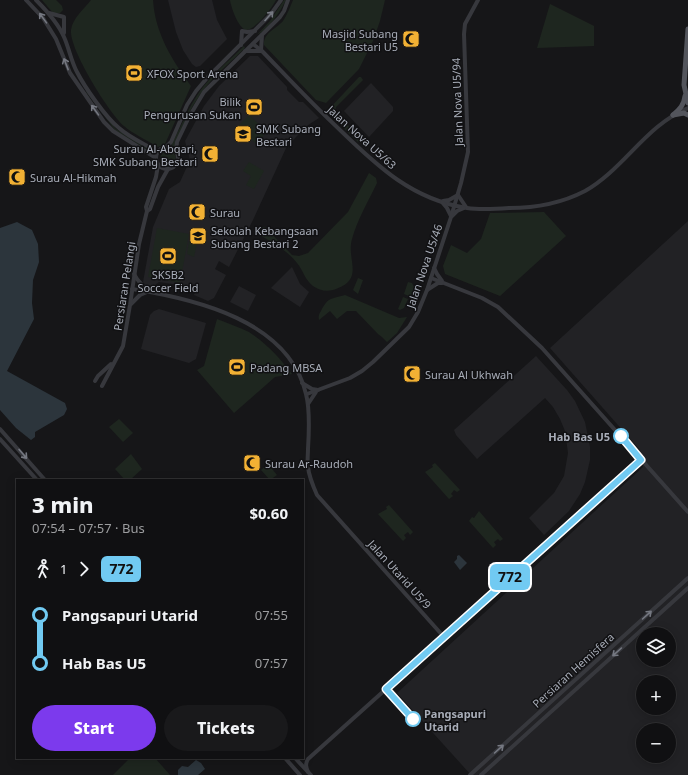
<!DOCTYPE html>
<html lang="en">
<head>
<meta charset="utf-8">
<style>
  :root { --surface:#101012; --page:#19191b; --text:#f1f3f6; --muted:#9c9d9f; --line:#303032; --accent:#7c3aed }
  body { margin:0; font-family:"Noto Sans",sans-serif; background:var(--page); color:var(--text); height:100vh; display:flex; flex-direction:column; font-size:15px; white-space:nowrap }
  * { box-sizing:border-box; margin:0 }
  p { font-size:13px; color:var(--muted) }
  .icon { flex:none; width:22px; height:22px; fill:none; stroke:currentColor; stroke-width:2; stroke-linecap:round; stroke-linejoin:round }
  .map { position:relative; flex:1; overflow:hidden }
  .panel { position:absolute; left:16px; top:479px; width:288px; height:280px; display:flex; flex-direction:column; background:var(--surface); border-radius:0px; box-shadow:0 2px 10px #0003,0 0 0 1px var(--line) }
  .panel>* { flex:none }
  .badge { padding:0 8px; border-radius:6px; font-size:14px; line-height:26px }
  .controls { position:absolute; left:636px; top:627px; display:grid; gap:8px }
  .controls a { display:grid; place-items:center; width:40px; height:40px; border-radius:50%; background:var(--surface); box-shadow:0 2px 10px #0003,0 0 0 1px var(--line); font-size:20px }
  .map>.badge { position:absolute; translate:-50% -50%; box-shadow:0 0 0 2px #fff }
  .legs { display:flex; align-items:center; gap:6px; height:44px; padding:0 16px; font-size:13px }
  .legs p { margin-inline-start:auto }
  .head { display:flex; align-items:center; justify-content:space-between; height:68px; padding:0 16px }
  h1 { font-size:22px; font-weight:800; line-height:30px }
  .action { display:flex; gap:8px; margin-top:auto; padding:8px 16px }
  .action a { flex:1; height:46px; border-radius:24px; background:var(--accent); color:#fff; font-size:16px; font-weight:800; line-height:46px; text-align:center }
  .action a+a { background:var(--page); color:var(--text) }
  ul { padding:0 16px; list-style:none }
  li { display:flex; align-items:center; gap:14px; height:48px; font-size:15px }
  li i { display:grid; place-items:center; width:6px; height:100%; margin:0 5px; background:currentColor }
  li i::after { content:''; width:10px; height:10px; margin:-5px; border:3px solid; border-radius:50%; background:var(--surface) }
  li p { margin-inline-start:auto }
  li:first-child i { background:linear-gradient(#0000 50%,currentColor 0) }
  li:last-child i { background:linear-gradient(currentColor 50%,#0000 0) }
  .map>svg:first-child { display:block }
</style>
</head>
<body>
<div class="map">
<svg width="688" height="775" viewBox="0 0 688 775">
  <rect width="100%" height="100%" fill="#161618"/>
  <!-- built -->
  <g fill="#222225" fill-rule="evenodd">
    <path d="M 168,0 L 212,0 L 217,20 L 227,39 L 200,66 L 196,67 L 192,64 L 183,50 L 176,32 Z"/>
    <path d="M 250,56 L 258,56 L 287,87 L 287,90 L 299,102 L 303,102 L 319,118 L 308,125 L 287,146 L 253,220 L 229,267 L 219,261 L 215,269 L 226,275 L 214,298 L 208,301 L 194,295 L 196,290 L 179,285 L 159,282 L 152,287 L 146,286 L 143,282 L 153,227 L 169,189 L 180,182 L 190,160 L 185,141 L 204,106 L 219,86 Z"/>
    <path d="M 371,83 L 393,107 L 393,111 L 369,137 L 344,111 Z"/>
    <path d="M 688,221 L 688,775 L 471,775 L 397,693 L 643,467 L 640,450 L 550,348 ZM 643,634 L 669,634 L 669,660 L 643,660 ZM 643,682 L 669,682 L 669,708 L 643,708 ZM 643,730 L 669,730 L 669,756 L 643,756 Z"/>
    <path d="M 292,267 L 300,284 L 309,292 L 300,307 L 271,288 Z"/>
    <path d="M 239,286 L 256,295 L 248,311 L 230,302 Z"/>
    <path d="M 159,309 L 206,323 L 196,359 L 189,363 L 141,349 L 150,315 L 154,311 Z"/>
    <path d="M 536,356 L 567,390 L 575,401 L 585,422 L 590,447 L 590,460 L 585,482 L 580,494 L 569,511 L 544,535 L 529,518 L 554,493 L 564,476 L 568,453 L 565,431 L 560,419 L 553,407 L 545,398 L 477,459 L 456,435 L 454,430 Z"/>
  </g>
  <!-- green -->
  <g fill="#1e261f">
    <path d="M 42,0 L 56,0 L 62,6 L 63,10 L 60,13 L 53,13 Z"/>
    <path d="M 91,0 L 153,0 C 155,33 172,60 191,86 L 165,144 L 158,147 C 147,140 133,134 124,126 C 109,113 69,49 71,30 C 72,19 84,9 91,0 Z"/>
    <path d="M 230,0 L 276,0 C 273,7 254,31 246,30 C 238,28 231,7 230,0 Z"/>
    <path d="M 284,0 L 286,0 C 280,12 269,29 257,35 L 270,21 Z"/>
    <path d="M 293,0 L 385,0 L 380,21 L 373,41 L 359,69 L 326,103 L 316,100 L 264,45 C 263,33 276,29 283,21 C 287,15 290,7 293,0 Z"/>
    <path d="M 550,4 L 594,26 L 594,46 L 537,48 Z"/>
    <path d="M 244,46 L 245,48 C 228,65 208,80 196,101 C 187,115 181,131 175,147 L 171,145 C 181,127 188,108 200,91 C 212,74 229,61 244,46 Z"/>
    <path d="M 359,77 L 361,77 L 363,80 L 336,107 L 335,113 L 363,140 L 366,138 L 362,143 L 358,142 C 350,133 332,120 330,108 Z"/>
    <path d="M 87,91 L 116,129 L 155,153 L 154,154 L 115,130 L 86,92 Z"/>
    <path d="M 249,115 L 267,132 L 256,144 L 238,126 Z"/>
    <circle cx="168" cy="159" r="8"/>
    <path d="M 249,162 L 264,171 L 254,189 L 246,185 L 251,176 L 243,171 Z"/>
    <path d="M 369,173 L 376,178 L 377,183 C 368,202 357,220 352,239 C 346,259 365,279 336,289 C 328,292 320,291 313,286 C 305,280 303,270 297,263 C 287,250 272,242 258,234 L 258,229 L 260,227 L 265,227 L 292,255 L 299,256 L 308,253 L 348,212 Z"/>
    <path d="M 544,212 L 566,236 L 500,296 L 445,274 L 443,266 L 451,245 L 467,253 L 481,239 L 490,213 Z"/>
    <path d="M 157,228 L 189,234 L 180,283 L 148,277 Z"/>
    <path d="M 189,241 L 197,243 L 194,257 L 187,254 Z"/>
    <path d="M 358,278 L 363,280 L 358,294 L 353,290 Z"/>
    <path d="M 408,282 L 412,283 L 414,287 L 411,297 L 404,294 Z"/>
    <path d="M 345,295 L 399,318 L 407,317 L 397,333 L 387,342 L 382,337 L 378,334 L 356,311 L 347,311 L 337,319 L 330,311 L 319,320 C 318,316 319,314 321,311 C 328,297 331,299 345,295 Z"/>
    <path d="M 403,297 L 408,299 L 404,308 L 400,310 L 398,309 Z"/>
    <path d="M 217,319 C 227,323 239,327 249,332 C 266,343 280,358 292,374 L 275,377 L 234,413 L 197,370 L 204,366 Z"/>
    <path d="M 119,419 L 133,433 L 123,442 L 109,427 Z"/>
    <path d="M 131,454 L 142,469 L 130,480 L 125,480 L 115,469 Z"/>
    <path d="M 435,463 L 460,490 L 457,492 L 454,490 L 451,494 L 453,496 L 449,499 L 425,472 L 433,467 L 432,465 Z"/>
    <path d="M 268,464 L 277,475 L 270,480 L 261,470 Z"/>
    <path d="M 389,505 L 413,532 L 410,535 L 408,532 L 404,535 L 406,538 L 403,541 L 378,514 L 387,509 L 386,507 Z"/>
    <path d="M 479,511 L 503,539 L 500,541 L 498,539 L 494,542 L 496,545 L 493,548 L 469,521 L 472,517 L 474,518 Z"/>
    <path d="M 130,758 L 155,758 L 170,775 L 113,775 Z"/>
  </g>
  <!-- water -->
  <g fill="#2c353c">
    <path d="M 17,222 L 32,230 L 38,244 L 39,262 L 33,280 L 32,303 L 34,319 L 7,371 L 65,403 L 67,409 L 64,415 L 35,432 L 35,437 L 31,440 L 16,428 L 0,410 L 0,228 Z"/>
    <path d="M 459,555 L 467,563 L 460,570 L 454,562 L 457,559 L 457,556 Z"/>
    <path d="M 196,760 L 201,763 L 205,769 L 198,775 L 178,775 L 178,770 L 182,766 L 188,767 Z"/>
  </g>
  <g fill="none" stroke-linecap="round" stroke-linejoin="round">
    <!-- minor -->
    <g stroke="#37383d" stroke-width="4">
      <path d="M 26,0 L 43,18 L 56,39 L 70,73 L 104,122 L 113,131 L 156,158"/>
      <path d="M 36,0 C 47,11 58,23 64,37 C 69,48 71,61 77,72 C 84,86 106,118 119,128 C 130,138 145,144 158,152"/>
      <path d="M 49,13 L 64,17 L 64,33"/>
      <path d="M 253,44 L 262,51 C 288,78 313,105 340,130 C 377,166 413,200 467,208 C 481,210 495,209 509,208 C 535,208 562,203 585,191 C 624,169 646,125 688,108"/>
      <path d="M 241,45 L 242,31 L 247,32 L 255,31"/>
      <path d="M 261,50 L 262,35"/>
      <path d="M 245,51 L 261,51"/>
      <circle cx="167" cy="158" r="11"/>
      <path d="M 166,147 L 171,142 L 187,105 L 196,91 L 207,78 L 271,14 L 281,0"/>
      <path d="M 176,151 L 177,142 L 189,117 L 204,92 L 280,17 L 284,11 L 288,0"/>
      <path d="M 458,195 L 466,207"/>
      <path d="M 443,201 L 449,200 L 458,195"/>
      <path d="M 442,202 L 447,208 L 451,216"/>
      <path d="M 147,211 L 150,209 L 158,187 L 168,169"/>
      <path d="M 452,216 L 457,211 L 464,208"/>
      <path d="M 434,268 L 437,274 L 442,281"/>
      <path d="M 134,274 L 137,279 L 148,292"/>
      <path d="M 431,278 L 482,298 L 498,307 L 542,348 L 688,512"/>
      <path d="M 132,289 C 196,299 289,321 306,394 C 310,409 309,433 308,449 C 308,455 307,461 308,467 C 309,477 313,486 317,495 L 444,637 L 308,759 C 305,764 306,767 308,772"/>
      <path d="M 427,290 L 438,283 L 442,283"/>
      <path d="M 131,304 L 140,295 L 147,292"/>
      <path d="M 95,381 L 98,376 L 111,364"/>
      <path d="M 302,383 L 312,389 L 318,390"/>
      <path d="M 102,386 L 123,346 L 130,305 L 139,244 L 147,211 L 146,207 L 156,177 L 158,165"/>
      <path d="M 307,394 L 350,378 L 362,371 L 373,362 L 409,327 L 418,312 L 427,290 L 451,217 L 461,183 L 468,152 L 464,34 L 465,24 L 478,0"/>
      <path d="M 308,404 L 316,392"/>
      <path d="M 0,429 L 45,480"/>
      <path d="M 0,439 L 37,480"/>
      <path d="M 285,758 L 300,775"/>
      <path d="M 295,758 L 311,775"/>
      <path d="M 470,775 L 688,578"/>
      <path d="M 481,775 L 688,588"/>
    </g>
    <!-- major -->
    <g stroke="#53555c" stroke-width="5">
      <path d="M 688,29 L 684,85 L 688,103"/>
      <path d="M 673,115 C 680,109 684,105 685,96"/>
      <path d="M 673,115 L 684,113 L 688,115"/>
    </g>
  </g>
  <!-- one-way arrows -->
  <defs><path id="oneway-shaft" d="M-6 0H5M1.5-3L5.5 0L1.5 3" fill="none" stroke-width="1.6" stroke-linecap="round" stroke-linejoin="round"/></defs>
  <g stroke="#757881">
    <use href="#oneway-shaft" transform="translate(269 16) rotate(-48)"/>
    <use href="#oneway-shaft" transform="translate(43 18) rotate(-126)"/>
    <use href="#oneway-shaft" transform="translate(66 64) rotate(-111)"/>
    <use href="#oneway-shaft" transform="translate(95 110) rotate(-126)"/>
    <use href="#oneway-shaft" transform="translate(23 454) rotate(49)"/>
    <use href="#oneway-shaft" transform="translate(647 615) rotate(-42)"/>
    <use href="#oneway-shaft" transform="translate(617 652) rotate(138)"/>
    <use href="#oneway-shaft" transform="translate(499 749) rotate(-42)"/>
  </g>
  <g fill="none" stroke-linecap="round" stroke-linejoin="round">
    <defs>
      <path id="line-1" d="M 413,719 L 386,689 L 641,460 L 621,436"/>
    </defs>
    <!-- line-1 casing -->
    <use href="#line-1" stroke="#fff" stroke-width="9"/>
    <!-- line-1 -->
    <use href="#line-1" stroke="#71caf2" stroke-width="6"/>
  </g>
  <!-- icons -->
  <defs>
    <symbol id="mosque-square" viewBox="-11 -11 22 22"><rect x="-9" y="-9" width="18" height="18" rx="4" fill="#f2b134" stroke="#111113"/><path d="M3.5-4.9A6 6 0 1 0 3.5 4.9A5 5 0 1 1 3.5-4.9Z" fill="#111"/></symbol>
    <symbol id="stadium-square" viewBox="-11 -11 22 22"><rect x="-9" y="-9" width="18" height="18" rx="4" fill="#f2b134" stroke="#111113"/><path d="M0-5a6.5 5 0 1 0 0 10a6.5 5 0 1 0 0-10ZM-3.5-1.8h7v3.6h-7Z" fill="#111"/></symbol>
    <symbol id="school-square" viewBox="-11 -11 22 22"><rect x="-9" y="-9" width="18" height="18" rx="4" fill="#f2b134" stroke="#111113"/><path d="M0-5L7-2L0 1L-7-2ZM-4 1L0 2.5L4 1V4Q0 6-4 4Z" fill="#111"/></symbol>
  </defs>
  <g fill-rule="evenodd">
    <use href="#mosque-square" x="401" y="29" width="20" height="20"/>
    <use href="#stadium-square" x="124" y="63" width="20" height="20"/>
    <use href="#stadium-square" x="244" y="97" width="20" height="20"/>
    <use href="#school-square" x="233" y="124" width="20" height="20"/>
    <use href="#mosque-square" x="200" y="144" width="20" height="20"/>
    <use href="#mosque-square" x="7" y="167" width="20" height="20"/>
    <use href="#mosque-square" x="187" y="202" width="20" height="20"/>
    <use href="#school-square" x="188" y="226" width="20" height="20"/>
    <use href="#stadium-square" x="158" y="246" width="20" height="20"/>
    <use href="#stadium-square" x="227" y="357" width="20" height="20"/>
    <use href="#mosque-square" x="402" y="364" width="20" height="20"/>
    <use href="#mosque-square" x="242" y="453" width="20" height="20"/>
  </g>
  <!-- markers -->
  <g fill="#fff" stroke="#71caf2" stroke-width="2">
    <circle cx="621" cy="436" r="7"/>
    <circle cx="413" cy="719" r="7"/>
  </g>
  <g text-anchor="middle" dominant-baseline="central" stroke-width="3" stroke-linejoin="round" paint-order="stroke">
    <!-- poi labels -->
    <g font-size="11" fill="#a8adb8" stroke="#111113" text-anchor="start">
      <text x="398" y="33" text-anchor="end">Masjid Subang<tspan x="398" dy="13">Bestari U5</tspan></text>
      <text x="147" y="73">XFOX Sport Arena</text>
      <text x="241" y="101" text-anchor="end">Bilik<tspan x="241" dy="13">Pengurusan Sukan</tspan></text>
      <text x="256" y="128">SMK Subang<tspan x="256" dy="13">Bestari</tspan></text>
      <text x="197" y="148" text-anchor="end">Surau Al-Abqari,<tspan x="197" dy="13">SMK Subang Bestari</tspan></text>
      <text x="30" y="177">Surau Al-Hikmah</text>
      <text x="210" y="212">Surau</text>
      <text x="211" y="230">Sekolah Kebangsaan<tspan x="211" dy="13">Subang Bestari 2</tspan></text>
      <text x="168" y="274" text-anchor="middle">SKSB2<tspan x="168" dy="13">Soccer Field</tspan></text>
      <text x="250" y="367">Padang MBSA</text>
      <text x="425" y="374">Surau Al Ukhwah</text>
      <text x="265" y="463">Surau Ar-Raudoh</text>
    </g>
    <!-- street labels -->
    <g font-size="11" fill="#a8adb8" stroke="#111113">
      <text transform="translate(457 102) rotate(-92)">Jalan Nova U5/94</text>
      <text transform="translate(362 137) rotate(42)">Jalan Nova U5/63</text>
      <text transform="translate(424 266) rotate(-71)">Jalan Nova U5/46</text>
      <text transform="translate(124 286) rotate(-81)">Persiaran Pelangi</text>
      <text transform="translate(400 574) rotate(48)">Jalan Utarid U5/9</text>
      <text transform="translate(573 670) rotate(-42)">Persiaran Hemisfera</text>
    </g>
    <!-- stop labels -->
    <g font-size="11" font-weight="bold" fill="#a8adb8" stroke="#111113" text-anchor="end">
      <text x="610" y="436">Hab Bas U5</text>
      <text x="424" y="713" text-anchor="start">Pangsapuri<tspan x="424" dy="13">Utarid</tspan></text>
    </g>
  </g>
</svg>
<div class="controls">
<a><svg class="icon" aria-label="layers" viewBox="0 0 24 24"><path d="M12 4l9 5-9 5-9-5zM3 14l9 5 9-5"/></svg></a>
<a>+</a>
<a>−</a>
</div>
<b class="badge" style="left:510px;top:577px;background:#71caf2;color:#111">772</b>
<section class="panel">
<div class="head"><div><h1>3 min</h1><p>07:54 – 07:57 · Bus</p></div><b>$0.60</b></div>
<div class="legs"><svg class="icon" aria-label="walk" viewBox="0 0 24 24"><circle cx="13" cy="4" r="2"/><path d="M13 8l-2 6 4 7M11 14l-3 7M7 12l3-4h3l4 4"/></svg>1<svg class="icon" aria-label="forward" viewBox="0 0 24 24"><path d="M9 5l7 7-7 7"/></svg><b class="badge" style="background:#71caf2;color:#111">772</b></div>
<ul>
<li><i style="color:#71caf2"></i><b>Pangsapuri Utarid</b><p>07:55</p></li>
<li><i style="color:#71caf2"></i><b>Hab Bas U5</b><p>07:57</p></li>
</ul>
<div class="action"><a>Start</a><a>Tickets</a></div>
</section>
</div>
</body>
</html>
